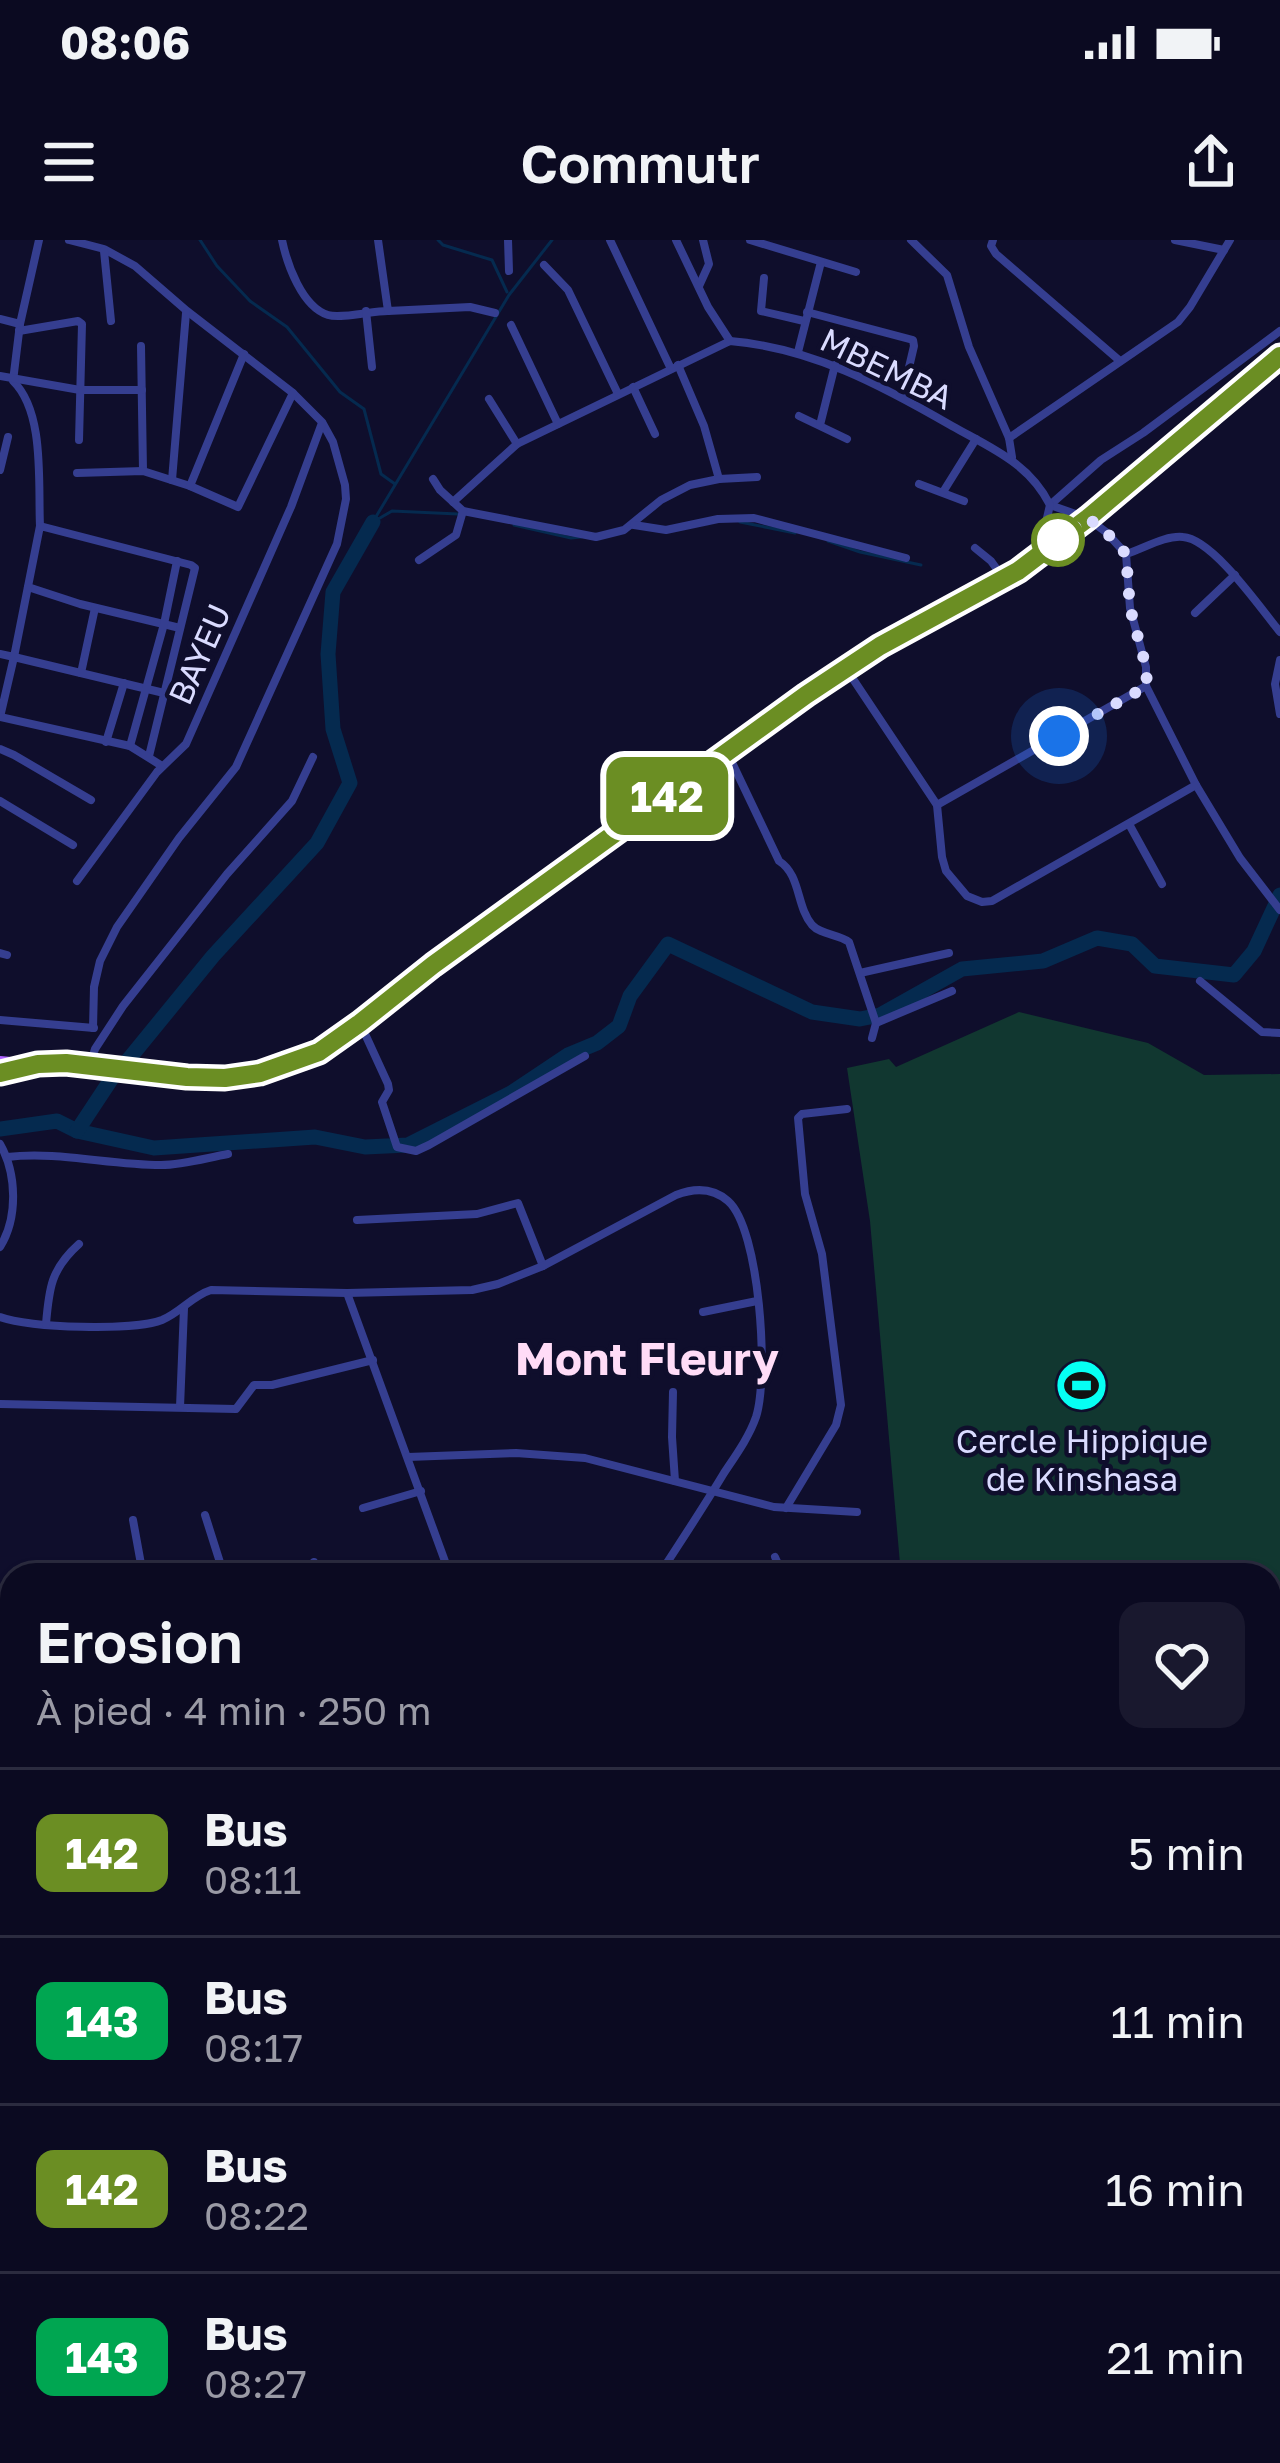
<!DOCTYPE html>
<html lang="fr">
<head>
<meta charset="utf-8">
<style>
  :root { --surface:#0b0a21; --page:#19182e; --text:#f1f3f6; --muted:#9a9aa5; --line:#2b2b3f }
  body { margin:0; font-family:"Golos Text",sans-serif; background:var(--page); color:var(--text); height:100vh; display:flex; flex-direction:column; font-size:45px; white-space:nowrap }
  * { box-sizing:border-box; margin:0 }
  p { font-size:39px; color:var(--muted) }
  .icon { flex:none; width:66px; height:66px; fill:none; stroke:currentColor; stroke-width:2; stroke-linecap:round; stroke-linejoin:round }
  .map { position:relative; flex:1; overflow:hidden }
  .side { position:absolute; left:0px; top:1323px; width:1281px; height:900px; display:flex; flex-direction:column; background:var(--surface); border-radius:36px 36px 0 0; box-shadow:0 3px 9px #0004,0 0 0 3px var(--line) }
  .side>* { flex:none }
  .badge { padding:0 24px; border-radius:18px; font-size:42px; line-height:78px }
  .you { position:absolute; width:60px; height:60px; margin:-30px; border:9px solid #fff; border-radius:50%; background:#1a73e8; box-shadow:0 0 0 18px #1a73e833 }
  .map>.badge { position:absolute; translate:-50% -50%; box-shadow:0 0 0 6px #fff }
  .round { display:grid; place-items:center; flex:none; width:126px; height:126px; border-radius:24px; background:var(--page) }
  .headline { display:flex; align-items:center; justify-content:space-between; height:204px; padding:0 36px }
  h1 { font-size:57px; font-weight:600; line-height:90px }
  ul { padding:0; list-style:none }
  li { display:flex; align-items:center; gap:36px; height:168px; padding:0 36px; border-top:3px solid var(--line) }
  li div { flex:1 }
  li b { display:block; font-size:45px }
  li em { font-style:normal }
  li .badge { min-width:132px; font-weight:700; text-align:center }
  .status { display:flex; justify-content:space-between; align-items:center; height:84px; padding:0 60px; background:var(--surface); direction:ltr }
  .status svg { height:33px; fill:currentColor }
  header { display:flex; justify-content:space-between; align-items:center; height:156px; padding:0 36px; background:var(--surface); font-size:54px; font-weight:600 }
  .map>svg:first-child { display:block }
</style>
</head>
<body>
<div class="status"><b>08:06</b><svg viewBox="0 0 49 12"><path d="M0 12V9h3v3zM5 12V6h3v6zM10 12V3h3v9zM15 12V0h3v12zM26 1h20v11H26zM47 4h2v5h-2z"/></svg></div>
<header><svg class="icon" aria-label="menu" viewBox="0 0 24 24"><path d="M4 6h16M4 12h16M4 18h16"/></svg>Commutr<svg class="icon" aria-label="share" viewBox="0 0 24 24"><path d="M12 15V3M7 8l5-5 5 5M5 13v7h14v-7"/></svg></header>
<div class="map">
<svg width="1280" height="2223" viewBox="0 0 1280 2223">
  <rect width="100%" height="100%" fill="#0f0e2c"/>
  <!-- green -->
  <g fill="#113730">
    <path d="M 1019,772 L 1148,803 L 1204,835 L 1280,834 L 1280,1775 L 1269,1779 L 1269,1335 L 901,1335 L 870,981 L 847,828 L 889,819 L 896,827 Z"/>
    <path d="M 1269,1991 L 1280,1995 L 1280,2223 L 931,2223 L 932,2211 L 1269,2211 Z"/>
  </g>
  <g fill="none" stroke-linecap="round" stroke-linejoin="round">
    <!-- stream -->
    <g stroke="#052a4f" stroke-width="3">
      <path d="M 200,0 L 217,26 L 250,61 L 287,87 L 340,152 L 364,169 L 381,234 L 395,244"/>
      <path d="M 438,0 L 443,5 L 492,20 L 507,52"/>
      <path d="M 374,280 L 509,55 L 552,0"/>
      <path d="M 373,282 L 392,271 L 458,274"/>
      <path d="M 740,282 L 795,293"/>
      <path d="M 514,285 L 571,298 L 581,297"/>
      <path d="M 828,301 L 860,312 L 921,325"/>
    </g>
    <!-- river -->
    <g stroke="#052a4f" stroke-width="15">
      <path d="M 124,825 L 213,716 L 317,603 L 350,543 L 333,489 L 328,414 L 333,352 L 373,282"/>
      <path d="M 0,889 L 57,881 L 77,891 L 154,908 L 315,897 L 365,907 L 408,905 L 511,853 L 568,815 L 597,803 L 619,786 L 630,756 L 668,704 L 812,772 L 860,779 L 880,775 L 962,729 L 1043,721 L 1097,698 L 1132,704 L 1155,726 L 1234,735 L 1254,711 L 1280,655"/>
      <path d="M 77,891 L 112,838"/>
    </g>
    <!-- minor -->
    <g stroke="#353e90" stroke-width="8">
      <path d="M 39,0 L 20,84 L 13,141 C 45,172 38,243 40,286"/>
      <path d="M 69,0 L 104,9 L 135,26 L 187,71 L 293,153 L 322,182 L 333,202 L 345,245 L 346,259 L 337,304 L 236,527 L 179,598 L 117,687 L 100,721 L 94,747 L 93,788"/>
      <path d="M 282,0 C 287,24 302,67 328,75 C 341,79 372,71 388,71"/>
      <path d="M 378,0 L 388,71 L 470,67 L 495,73"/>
      <path d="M 508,0 L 509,31"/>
      <path d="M 610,0 L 671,129"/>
      <path d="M 676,0 L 708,67 L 730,101"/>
      <path d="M 750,0 L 856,32"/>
      <path d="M 911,0 L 947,35 L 969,107 L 1009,198 L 1012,217"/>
      <path d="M 993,0 L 991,6 L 996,14 L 1120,121"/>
      <path d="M 1175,0 L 1224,10"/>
      <path d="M 104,11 L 111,81"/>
      <path d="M 544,25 L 568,50 L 618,154"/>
      <path d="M 764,38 L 761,71 L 804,81"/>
      <path d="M 699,46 L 709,24 L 703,0"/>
      <path d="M 366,71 L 372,127"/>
      <path d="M 807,72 L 913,100 L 914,106 L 902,157"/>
      <path d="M 0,79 L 20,84"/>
      <path d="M 511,85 L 558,184"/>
      <path d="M 19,91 L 78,81 L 82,84 L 79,200"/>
      <path d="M 1280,91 L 1143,193 L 1101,220 L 1050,265 L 1087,278 L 1106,292 L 1126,314 L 1130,368 L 1146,427 L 1146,446 L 1196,545 L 1240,618 L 1280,670"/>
      <path d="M 141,106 L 143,231"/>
      <path d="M 798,112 L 821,22"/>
      <path d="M 678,125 L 704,186 L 719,239"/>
      <path d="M 0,136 L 80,150 L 142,150"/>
      <path d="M 633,147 L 655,194"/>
      <path d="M 489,159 L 517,204"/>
      <path d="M 799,176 L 847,199"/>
      <path d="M 820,185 L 835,125"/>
      <path d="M 1009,198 L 1178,82 L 1190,67 L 1230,0"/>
      <path d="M 0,230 L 8,197"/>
      <path d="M 77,233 L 143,231 L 190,246 L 238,267 L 293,153"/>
      <path d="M 433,239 L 440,250 L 463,271 L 596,297 L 624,290 L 661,260 L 690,245 L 719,239 L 757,237"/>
      <path d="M 172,240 L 186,73"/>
      <path d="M 919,244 L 964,261"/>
      <path d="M 190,246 L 244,114"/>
      <path d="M 943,252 L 976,199"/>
      <path d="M 453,262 L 517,204 L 730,101 C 812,108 881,145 952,186 C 991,208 1029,223 1050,265 L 1039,312"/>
      <path d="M 634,285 L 666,290 L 718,279 L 754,278 L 906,318"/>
      <path d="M 975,308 L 991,321 L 1004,339"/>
      <path d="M 1126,314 C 1143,309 1165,295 1183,297 C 1213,299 1261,369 1280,392"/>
      <path d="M 419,320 L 456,295 L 463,271"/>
      <path d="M 28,347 L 80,364 L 180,388"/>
      <path d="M 1195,373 L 1235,335"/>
      <path d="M 0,414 L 14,417 L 40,286 L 191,325 L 195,328 L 149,516"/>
      <path d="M 1280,420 L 1275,444 L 1280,474"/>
      <path d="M 847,430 L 937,565 L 942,617 L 946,631 L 967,656 L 982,662 L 992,661 L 1196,545"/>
      <path d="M 81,433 L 95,368"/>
      <path d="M 0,477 L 14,417 L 164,453"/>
      <path d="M 0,477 L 130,506 L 162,526"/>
      <path d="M 106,502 L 124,443"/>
      <path d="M 130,506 L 164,384 L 177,321"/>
      <path d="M 0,509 L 14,515 L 91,560"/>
      <path d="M 727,512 L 779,621 C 801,635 796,666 812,685 C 821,695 839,694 849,702 L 876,783 L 872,798"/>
      <path d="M 0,561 L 73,605"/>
      <path d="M 937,565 L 1146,446"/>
      <path d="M 1129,584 L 1162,644"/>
      <path d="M 77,641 L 157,532 L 186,504 L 291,267 L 322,183"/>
      <path d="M 0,713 L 7,715"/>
      <path d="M 860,733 L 949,713"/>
      <path d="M 1200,741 L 1262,792 L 1280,793"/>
      <path d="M 0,780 L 94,788"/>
      <path d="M 360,783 L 388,844 L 389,850 L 382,862 L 397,907 L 416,911 L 429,905 L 585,816"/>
      <path d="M 876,783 L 952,751"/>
      <path d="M 90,825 L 95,809 L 123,766 L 227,634 L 292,561 L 313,517"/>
      <path d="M 0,904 C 17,934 18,978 0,1007"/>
      <path d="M 7,917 C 58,911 109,925 161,925 C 183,925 206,918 228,914"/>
      <path d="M 357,980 L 477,974 L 518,963 L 543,1026"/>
      <path d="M 347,1053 L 450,1335"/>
      <path d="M 703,1072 L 757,1061"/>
      <path d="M 0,1077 C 28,1088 134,1091 162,1080 C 181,1072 192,1056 211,1050 L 347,1053 L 472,1050 L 498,1044 L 543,1026 L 676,955 C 694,948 712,947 728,961 C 760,989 769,1137 756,1177 C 749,1197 736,1215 724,1233 C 703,1268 681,1301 659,1335"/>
      <path d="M 46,1084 C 49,1048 51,1029 79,1004"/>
      <path d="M 673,1152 L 672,1197 L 675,1241"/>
      <path d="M 0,1164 L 236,1169 L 254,1145 L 272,1145 L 373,1120"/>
      <path d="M 180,1167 L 184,1068"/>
      <path d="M 408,1217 L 516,1213 L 585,1218 L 774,1267 L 857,1272"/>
      <path d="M 363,1268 L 421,1251"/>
      <path d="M 786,1268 L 836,1185 L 841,1165 L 822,1014 L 805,954 L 798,878 L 802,874 L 847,869"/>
      <path d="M 205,1275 L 224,1335"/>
      <path d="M 133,1280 L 143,1335"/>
      <path d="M 775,1317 L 783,1335"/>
      <path d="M 314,1322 L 317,1335"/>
      <path d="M 0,1422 L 12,1420"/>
      <path d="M 1269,1789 L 1280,1785"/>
      <path d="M 688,2223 L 695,2211"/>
      <path d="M 861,2223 L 862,2211"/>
    </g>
    <!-- tertiary -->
    <g stroke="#353e90" stroke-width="9">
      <path d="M 0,1898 L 12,1898"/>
      <path d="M 0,1914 L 12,1909"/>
      <path d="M 1269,1985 L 1280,1989"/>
    </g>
    <!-- primary -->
    <g stroke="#ad61ff" stroke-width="10">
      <path d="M 0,821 L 22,823"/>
      <path d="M 0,833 L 38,824 L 66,823 L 187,837 L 225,838 L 260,833 L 319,811 L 360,783 L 433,725 L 806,455 L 880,406 L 1019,331 L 1087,278 L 1280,116"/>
      <path d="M 0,2204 L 12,2199"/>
      <path d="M 501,2211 L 525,2219 L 563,2217 L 674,2223"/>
    </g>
  </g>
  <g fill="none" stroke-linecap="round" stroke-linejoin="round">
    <defs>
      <path id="line" d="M 0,833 L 38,824 L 66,823 L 187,837 L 225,838 L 260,833 L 319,812 L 360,783 L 433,725 L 806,455 L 880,406 L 1018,331 L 1088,278 L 1280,116"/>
    </defs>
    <!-- line casing -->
    <use href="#line" stroke="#fff" stroke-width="27"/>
    <!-- line -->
    <use href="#line" stroke="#6b8e23" stroke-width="18"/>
    <!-- walk -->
    <path stroke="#dadbff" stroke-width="12" stroke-dasharray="0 21.6" d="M 1058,300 L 1088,278 L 1106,292 L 1126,314 L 1130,368 L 1146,427 L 1147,446 L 1059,496"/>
  </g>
  <!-- icons -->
  <defs>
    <symbol id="stadium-disc" viewBox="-11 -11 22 22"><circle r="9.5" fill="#06fff4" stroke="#0f0e2c"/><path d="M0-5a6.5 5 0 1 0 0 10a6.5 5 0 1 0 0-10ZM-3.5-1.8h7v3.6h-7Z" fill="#111"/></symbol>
  </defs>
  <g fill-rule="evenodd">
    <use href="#stadium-disc" x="1052" y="1116" width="59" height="59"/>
  </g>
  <!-- markers -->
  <circle fill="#fff" stroke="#6b8e23" stroke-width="6" cx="1058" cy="300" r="24"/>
  <g text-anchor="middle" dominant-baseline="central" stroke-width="9" stroke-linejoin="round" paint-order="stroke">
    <!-- street labels -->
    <g font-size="33" fill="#dadbff" stroke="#0f0e2c">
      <text transform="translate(887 128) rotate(26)">MBEMBA</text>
      <text transform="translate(199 414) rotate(-66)">BAYEU</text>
    </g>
    <!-- poi labels -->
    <g font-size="33" fill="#dadbff" stroke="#0f0e2c">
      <text x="1082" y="1200">Cercle Hippique<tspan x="1082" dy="38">de Kinshasa</tspan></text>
    </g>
    <!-- district labels -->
    <g font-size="45" font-weight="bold" fill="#ffdcf7" stroke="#0f0e2c">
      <text x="647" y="1118">Mont Fleury</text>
    </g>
  </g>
</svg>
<div class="you" style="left:1059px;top:496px"></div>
<b class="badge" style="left:667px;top:556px;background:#6b8e23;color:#fff">142</b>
<section class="side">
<div class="headline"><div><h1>Erosion</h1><p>À pied · 4 min · 250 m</p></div><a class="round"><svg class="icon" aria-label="heart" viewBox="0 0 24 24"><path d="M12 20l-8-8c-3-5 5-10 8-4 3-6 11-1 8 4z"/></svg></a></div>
<ul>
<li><span class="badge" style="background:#6b8e23;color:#fff">142</span><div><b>Bus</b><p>08:11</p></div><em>5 min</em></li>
<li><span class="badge" style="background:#00a651;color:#fff">143</span><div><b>Bus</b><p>08:17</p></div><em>11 min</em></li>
<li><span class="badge" style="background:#6b8e23;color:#fff">142</span><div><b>Bus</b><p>08:22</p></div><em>16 min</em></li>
<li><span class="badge" style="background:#00a651;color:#fff">143</span><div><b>Bus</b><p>08:27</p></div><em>21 min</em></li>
</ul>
</section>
</div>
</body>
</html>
